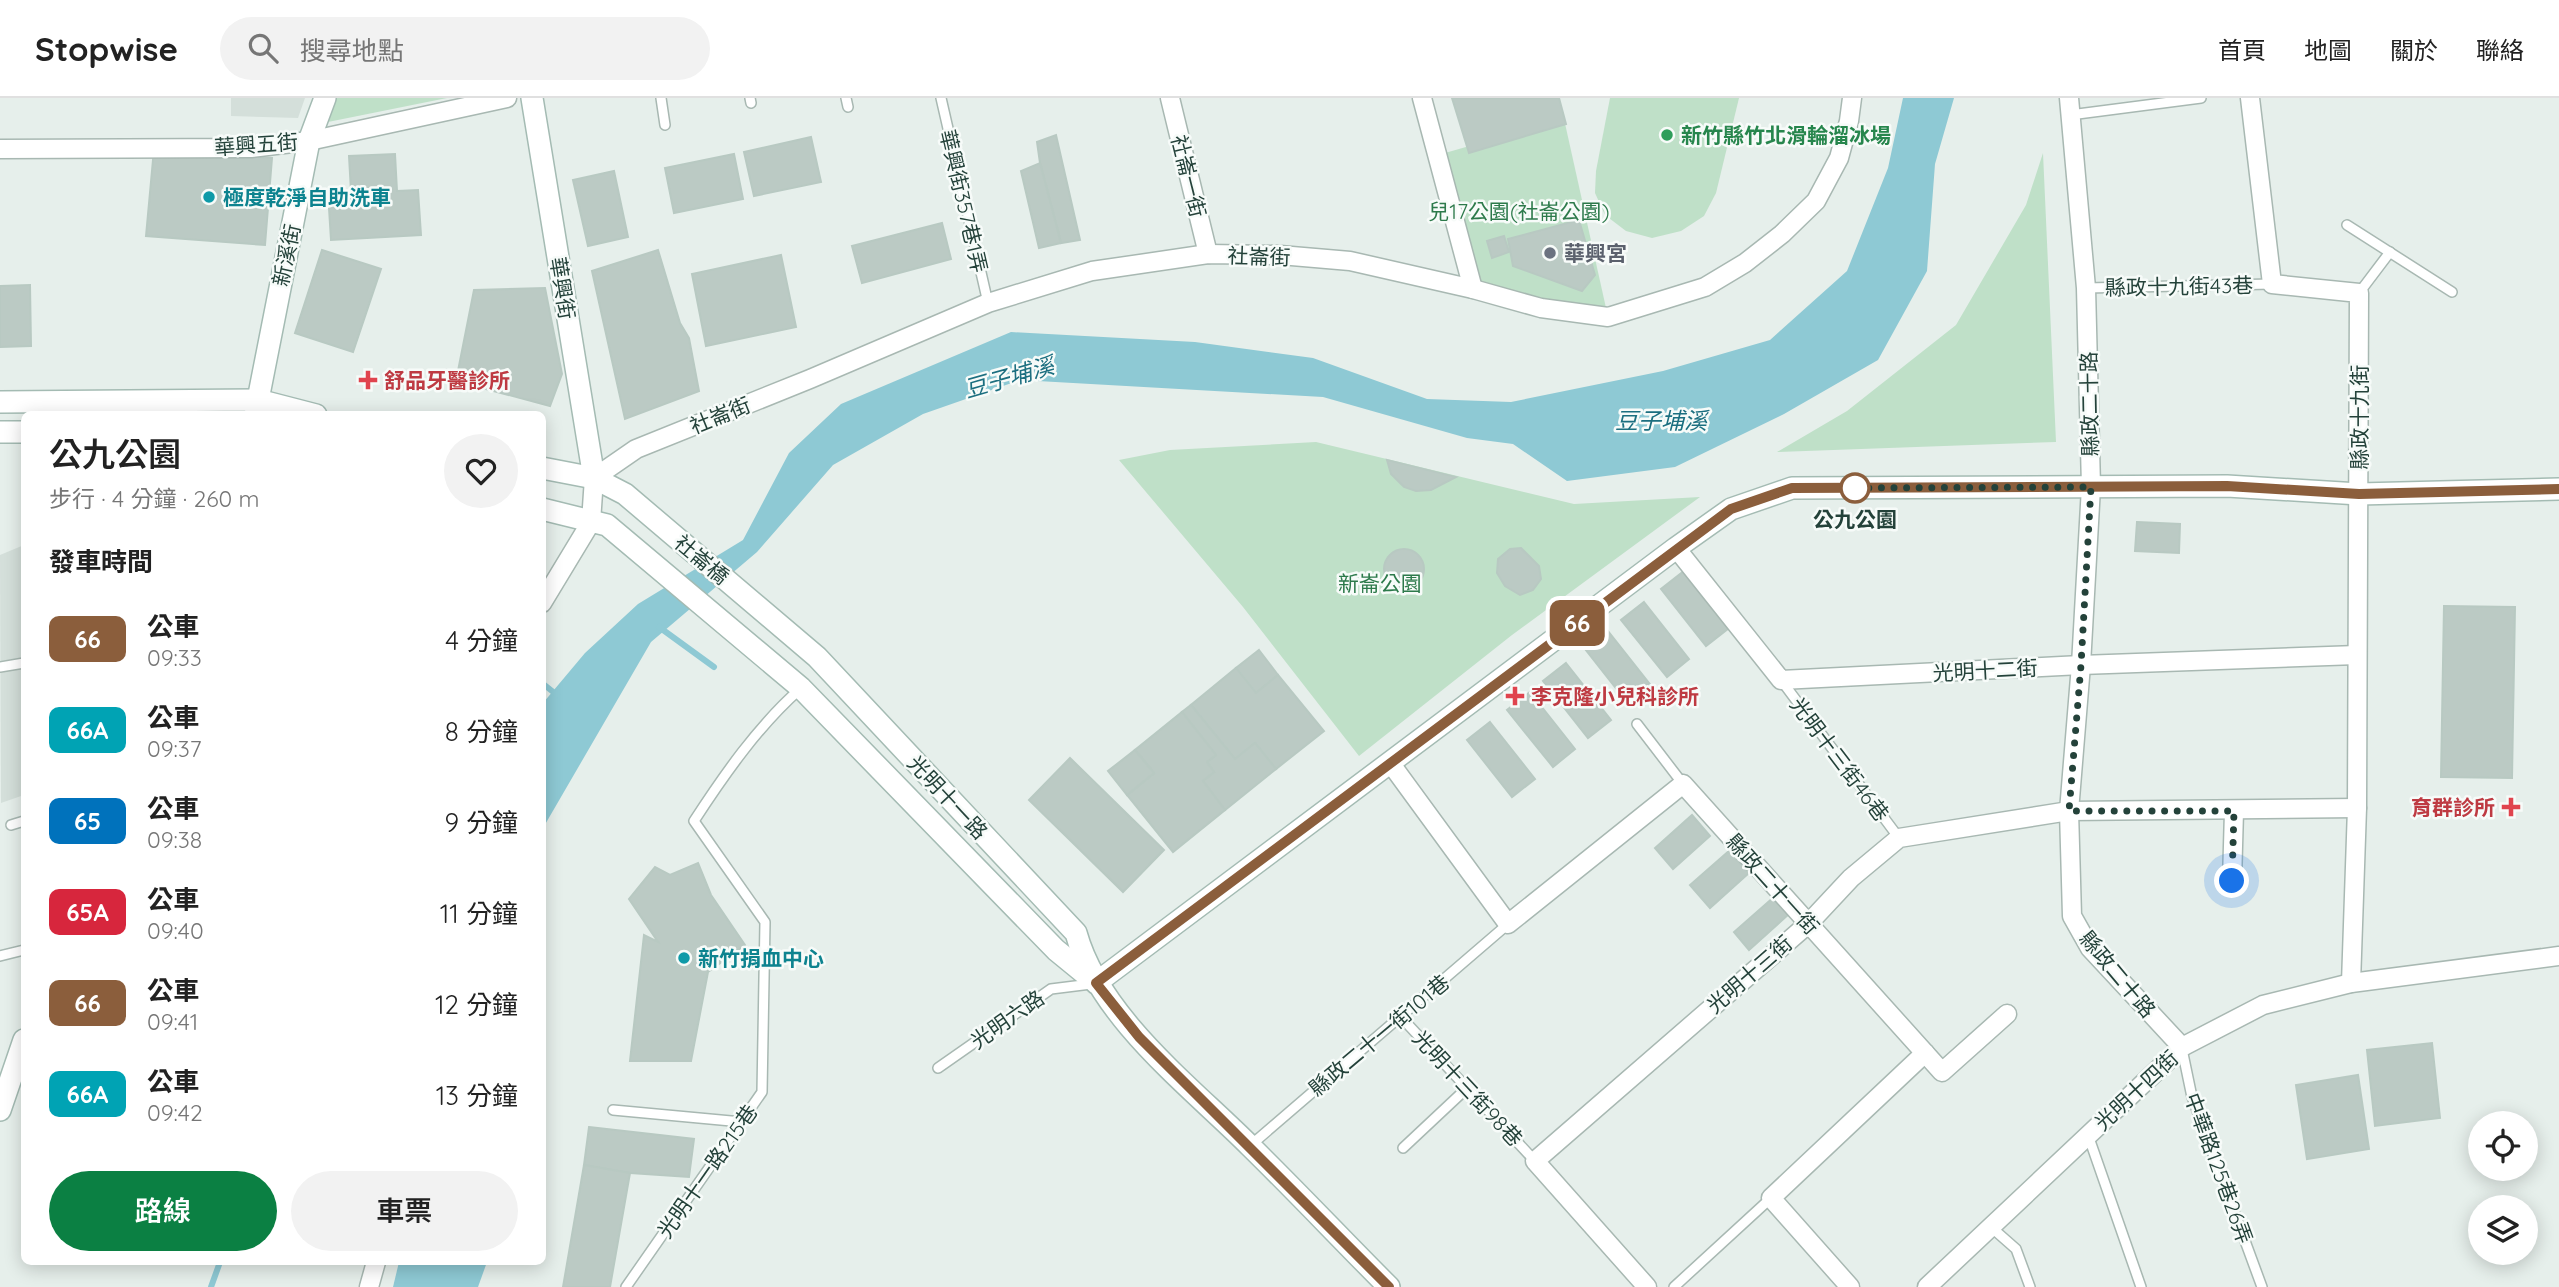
<!DOCTYPE html>
<html lang="zh-TW">
<head>
<meta charset="utf-8">
<style>
  :root { --surface:#fff; --page:#f2f2f2; --text:#222; --muted:#767676; --line:#e0e0e0; --accent:#0b8043 }
  body { margin:0; font-family:Quicksand,"Noto Sans TC",sans-serif; background:var(--page); color:var(--text); height:100vh; display:flex; flex-direction:column; font-size:26px; white-space:nowrap }
  * { box-sizing:border-box; margin:0 }
  p { font-size:23px; color:var(--muted) }
  .icon { flex:none; width:38px; height:38px; fill:none; stroke:currentColor; stroke-width:2; stroke-linecap:round; stroke-linejoin:round }
  .map { position:relative; flex:1; overflow:hidden }
  .drawer { position:absolute; left:21px; top:313px; width:525px; height:854px; display:flex; flex-direction:column; background:var(--surface); border-radius:10px; box-shadow:0 4px 18px #0003 }
  .drawer>* { flex:none }
  .badge { padding:0 14px; border-radius:10px; font-size:24px; line-height:46px }
  .controls { position:absolute; left:2468px; top:1013px; display:grid; gap:14px }
  .controls a { display:grid; place-items:center; width:70px; height:70px; border-radius:50%; background:var(--surface); box-shadow:0 4px 18px #0003; font-size:35px }
  .you { position:absolute; width:35px; height:35px; margin:-18px; border:5px solid #fff; border-radius:50%; background:#1a73e8; box-shadow:0 0 0 10px #1a73e833 }
  .map>.badge { position:absolute; translate:-50% -50%; box-shadow:0 0 0 4px #fff }
  h2 { padding:0 28px; font-size:26px; line-height:63px }
  .round { display:grid; place-items:center; flex:none; width:74px; height:74px; border-radius:37px; background:var(--page) }
  .overview { display:flex; align-items:center; justify-content:space-between; height:119px; padding:0 28px }
  h1 { font-size:33px; font-weight:600; line-height:52px }
  .cta { display:flex; gap:14px; margin-top:auto; padding:14px 28px }
  .cta a { flex:1; height:80px; border-radius:42px; background:var(--accent); color:#fff; font-size:28px; font-weight:600; line-height:80px; text-align:center }
  .cta a+a { background:var(--page); color:var(--text) }
  ul { padding:0; list-style:none }
  li { display:flex; align-items:center; gap:21px; height:91px; padding:0 28px }
  li div { flex:1 }
  li b { display:block; font-size:26px }
  li em { font-style:normal }
  li .badge { min-width:77px; font-weight:700; text-align:center }
  header { display:flex; align-items:center; gap:42px; box-sizing:border-box; height:98px; padding:0 35px; background:var(--surface); border-bottom:2px solid var(--line) }
  header strong { font-size:33px }
  nav { display:flex; gap:38px; margin-inline-start:auto; font-size:24px }
  .search { width:490px; height:63px; background:var(--page); display:flex; align-items:center; gap:18px; box-sizing:border-box; padding:0 24px; border-radius:38px; color:var(--muted); font-size:26px }
  .map>svg:first-child { display:block }
</style>
</head>
<body>
<header>
<strong>Stopwise</strong>
<div class="search"><svg class="icon" aria-label="search" viewBox="0 0 24 24"><circle cx="10" cy="10" r="6"/><path d="M15 15l6 6"/></svg>搜尋地點</div>
<nav><a>首頁</a><a>地圖</a><a>關於</a><a>聯絡</a></nav>
</header>
<div class="map">
<svg width="2559" height="1189" viewBox="0 0 2559 1189">
  <rect width="100%" height="100%" fill="#e6efeb"/>
  <!-- built -->
  <g fill="#d4dfda">
    <path d="M 231,0 L 305,0 L 298,20 L 231,18 Z"/>
    <path d="M 24,447 L 24,697 L 1,705 L 0,457 Z"/>
  </g>
  <!-- green -->
  <g fill="#bfe0c8">
    <path d="M 336,0 L 447,0 L 323,25 Z"/>
    <path d="M 1610,0 L 1739,0 L 1716,95 L 1704,118 L 1681,133 L 1652,140 L 1626,133 L 1605,117 L 1595,95 L 1596,73 Z"/>
    <path d="M 1564,21 L 1608,219 L 1473,191 L 1438,57 Z"/>
    <path d="M 2043,55 L 2056,344 L 1777,354 L 1847,313 L 1956,227 L 2026,107 Z"/>
    <path d="M 1316,344 L 1574,406 L 1700,399 L 1512,537 L 1359,658 L 1243,509 L 1119,362 L 1170,352 Z"/>
  </g>
  <!-- water -->
  <g fill="#8ec9d4">
    <path d="M 1903,0 L 1954,0 L 1935,66 L 1927,173 L 1878,262 L 1784,316 L 1675,369 L 1567,383 L 1513,346 L 1467,340 L 1323,299 L 1020,282 L 923,316 L 833,367 L 757,454 L 651,544 L 543,730 L 543,605 L 585,555 L 638,506 L 743,442 L 789,355 L 841,306 L 1011,234 L 1195,244 L 1313,260 L 1427,301 L 1511,304 L 1663,273 L 1770,242 L 1847,173 L 1888,70 Z"/>
    <path d="M 399,1164 L 487,1164 L 478,1189 L 393,1189 Z"/>
  </g>
  <g fill="none" stroke-linecap="round" stroke-linejoin="round">
    <!-- stream -->
    <g stroke="#8ec9d4" stroke-width="6">
      <path d="M 659,529 L 714,569"/>
      <path d="M 542,585 L 557,597"/>
      <path d="M 211,1189 L 220,1164"/>
    </g>
  </g>
  <!-- building -->
  <g fill="#bbcac4" stroke="#b8c9c2" stroke-width="2">
    <path d="M 1452,0 L 1559,0 L 1566,26 L 1469,55 Z"/>
    <path d="M 1056,37 L 1080,142 L 1061,145 L 1040,65 L 1037,44 Z"/>
    <path d="M 811,39 L 821,84 L 754,98 L 744,54 Z"/>
    <path d="M 154,51 L 272,60 L 265,147 L 146,138 Z"/>
    <path d="M 395,56 L 397,93 L 418,92 L 421,137 L 331,142 L 328,94 L 351,93 L 349,58 Z"/>
    <path d="M 734,56 L 743,101 L 674,115 L 665,70 Z"/>
    <path d="M 1040,65 L 1061,145 L 1039,150 L 1021,73 Z"/>
    <path d="M 614,73 L 628,139 L 588,148 L 573,82 Z"/>
    <path d="M 1579,122 L 1595,177 L 1582,193 L 1513,168 L 1508,141 Z"/>
    <path d="M 942,125 L 951,161 L 862,185 L 852,148 Z"/>
    <path d="M 1504,138 L 1509,154 L 1492,160 L 1487,143 Z"/>
    <path d="M 322,152 L 381,171 L 353,254 L 295,235 Z"/>
    <path d="M 658,152 L 680,225 L 689,240 L 699,293 L 625,321 L 592,173 Z"/>
    <path d="M 781,157 L 796,229 L 706,248 L 692,176 Z"/>
    <path d="M 30,187 L 31,248 L 0,249 L 0,188 Z"/>
    <path d="M 545,190 L 562,276 L 550,308 L 456,283 L 474,192 Z"/>
    <path d="M 1387,362 L 1456,379 L 1431,392 L 1416,393 L 1404,389 L 1391,376 Z"/>
    <path d="M 2137,424 L 2180,426 L 2179,455 L 2135,453 Z"/>
    <path d="M 1521,450 L 1539,468 L 1541,481 L 1533,492 L 1520,497 L 1505,488 L 1497,475 L 1498,461 L 1510,451 Z"/>
    <circle cx="1404" cy="471" r="20"/>
    <path d="M 1684,473 L 1729,530 L 1706,548 L 1661,491 Z"/>
    <path d="M 1644,504 L 1689,561 L 1667,579 L 1621,522 Z"/>
    <path d="M 2444,508 L 2515,509 L 2512,680 L 2441,679 Z"/>
    <path d="M 1608,533 L 1653,590 L 1630,608 L 1585,551 Z"/>
    <path d="M 1259,552 L 1278,577 L 1256,595 L 1236,570 Z"/>
    <path d="M 1566,565 L 1611,622 L 1588,640 L 1543,583 Z"/>
    <path d="M 1236,570 L 1256,595 L 1278,577 L 1324,633 L 1276,671 L 1255,645 L 1235,661 L 1191,607 Z"/>
    <path d="M 1530,594 L 1575,651 L 1553,669 L 1507,612 Z"/>
    <path d="M 1191,607 L 1235,661 L 1255,645 L 1276,671 L 1225,712 L 1203,683 L 1214,674 L 1207,664 L 1216,657 L 1182,614 Z"/>
    <path d="M 1182,614 L 1216,657 L 1207,664 L 1214,674 L 1203,683 L 1225,712 L 1173,754 L 1127,697 L 1154,675 L 1135,652 Z"/>
    <path d="M 1490,624 L 1535,681 L 1512,699 L 1467,642 Z"/>
    <path d="M 1135,652 L 1154,675 L 1127,697 L 1108,673 Z"/>
    <path d="M 1070,660 L 1164,752 L 1123,794 L 1029,702 Z"/>
    <path d="M 1692,717 L 1710,738 L 1673,771 L 1655,750 Z"/>
    <path d="M 1729,753 L 1749,775 L 1710,810 L 1690,787 Z"/>
    <path d="M 698,765 L 711,797 L 745,847 L 708,874 L 691,963 L 630,963 L 644,837 L 658,844 L 629,801 L 655,769 L 670,777 Z"/>
    <path d="M 1774,799 L 1789,816 L 1749,852 L 1734,834 Z"/>
    <path d="M 2432,945 L 2440,1020 L 2375,1028 L 2367,952 Z"/>
    <path d="M 2358,977 L 2369,1051 L 2307,1061 L 2296,987 Z"/>
    <path d="M 589,1029 L 694,1041 L 689,1079 L 630,1075 L 584,1067 Z"/>
    <path d="M 584,1067 L 630,1075 L 610,1189 L 563,1189 Z"/>
  </g>
  <g fill="none" stroke-linecap="round" stroke-linejoin="round">
    <defs>
      <g id="lane">
        <path d="M 661,0 L 665,27"/>
        <path d="M 750,0 L 751,5"/>
        <path d="M 846,0 L 848,9"/>
        <path d="M 941,0 L 988,205"/>
        <path d="M 2070,17 L 2201,0"/>
        <path d="M 2347,127 L 2452,194"/>
        <path d="M 2086,190 L 2272,186"/>
        <path d="M 2359,195 L 2390,154"/>
        <path d="M 0,569 L 24,565"/>
        <path d="M 1781,582 L 1899,740"/>
        <path d="M 1637,626 L 1683,686"/>
        <path d="M 11,727 L 24,723"/>
        <path d="M 0,858 L 24,852"/>
        <path d="M 1400,918 L 1535,1063"/>
        <path d="M 2182,951 L 2192,999 L 2262,1189"/>
        <path d="M 938,970 L 1051,891 L 1091,886"/>
        <path d="M 613,1012 L 742,1024"/>
        <path d="M 2088,1037 L 2141,1189"/>
        <path d="M 1251,1047 L 1508,826"/>
        <path d="M 1403,1050 L 1467,990"/>
        <path d="M 1991,1129 L 2016,1151 L 2030,1189"/>
        <path d="M 626,1189 L 762,994 L 765,824 L 694,723 C 724,677 758,628 800,591"/>
        <path d="M 1674,1189 L 1771,1100"/>
      </g>
      <g id="street">
        <path d="M 1170,0 L 1208,156"/>
        <path d="M 1422,0 L 1473,191"/>
        <path d="M 2069,0 L 2086,190 L 2091,389 L 2081,567 L 2069,713 L 2072,818 L 2090,850 L 2182,949"/>
        <path d="M 2250,0 L 2272,186 L 2359,195 L 2357,710 L 2351,885"/>
        <path d="M 0,51 L 251,50 L 309,43 L 507,0"/>
        <path d="M 1676,450 L 1781,582 L 2081,567 L 2357,557"/>
        <path d="M 542,505 L 591,424 L 594,380 L 636,351 L 810,281 L 988,205 L 1092,173 L 1208,156 L 1280,157 L 1350,163 L 1473,191 L 1541,210 L 1608,219 L 1705,189 L 1745,165 L 1782,136 L 1816,103 L 1839,60 L 1849,23 L 1852,0"/>
        <path d="M 1391,666 L 1508,826 L 1683,686 L 1942,974 L 2007,916"/>
        <path d="M 2232,783 L 2234,713"/>
        <path d="M 369,1189 L 376,1164"/>
        <path d="M 1647,1189 L 1535,1063 L 1808,826 L 1851,780 L 1899,740 L 2069,713 L 2357,710"/>
        <path d="M 1850,1189 L 1771,1100 L 1925,955"/>
        <path d="M 1927,1189 L 2182,949 L 2263,907 L 2351,885 L 2559,858"/>
      </g>
      <g id="secondary">
        <path d="M 532,0 L 594,380"/>
        <path d="M 0,304 L 258,302 L 316,317"/>
        <path d="M 255,317 L 309,43 L 325,0"/>
        <path d="M 0,334 L 24,334"/>
        <path d="M 542,370 L 594,380 L 625,396 L 817,559 L 1076,835 C 1099,919 1190,988 1250,1048 C 1297,1094 1342,1142 1389,1189"/>
        <path d="M 542,411 L 607,427 L 801,590 L 1056,852 L 1089,879"/>
        <path d="M 1096,885 L 1676,450 L 1731,411 L 1792,390 L 2227,388 L 2359,396 L 2559,391"/>
        <path d="M 0,1012 L 24,942"/>
      </g>
    </defs>
    <!-- lane casing -->
    <use href="#lane" stroke="#a8b8b2" stroke-width="12"/>
    <!-- street casing -->
    <use href="#street" stroke="#a8b8b2" stroke-width="21"/>
    <!-- secondary casing -->
    <use href="#secondary" stroke="#a4bbb3" stroke-width="24"/>
    <!-- lane -->
    <use href="#lane" stroke="#fff" stroke-width="9"/>
    <!-- street -->
    <use href="#street" stroke="#fff" stroke-width="18"/>
    <!-- secondary -->
    <use href="#secondary" stroke="#fff" stroke-width="21"/>
  </g>
  <g fill="none" stroke-linecap="round" stroke-linejoin="round">
    <defs>
      <path id="line" d="M 1389,1189 L 1139,939 L 1096,885 L 1731,411 L 1792,390 L 2227,388 L 2359,396 L 2559,391"/>
    </defs>
    <!-- line casing -->
    <use href="#line" stroke="#fff" stroke-width="16"/>
    <!-- line -->
    <use href="#line" stroke="#8b5e3c" stroke-width="10"/>
    <!-- walk -->
    <path stroke="#24423a" stroke-width="7" stroke-dasharray="0 12.6" d="M 1855,390 L 1843,390 L 2091,389 L 2081,567 L 2069,713 L 2234,713 L 2232,783"/>
  </g>
  <!-- markers -->
  <circle fill="#2e9e5b" stroke="#f7fbf9" stroke-width="2.5" cx="1667" cy="37" r="7"/>
  <g fill="#0f9aa8" stroke="#f7fbf9" stroke-width="2.5">
    <circle cx="209" cy="99" r="7"/>
    <circle cx="684" cy="860" r="7"/>
  </g>
  <circle fill="#6b7280" stroke="#f7fbf9" stroke-width="2.5" cx="1550" cy="155" r="7"/>
  <g fill="#e0444e" stroke="#f7fbf9" stroke-width="2.5">
    <path d="M364.5 271.5h7v7h7v7h-7v7h-7v-7h-7v-7h7z"/>
    <path d="M1511.5 587.5h7v7h7v7h-7v7h-7v-7h-7v-7h7z"/>
    <path d="M2507.5 698.5h7v7h7v7h-7v7h-7v-7h-7v-7h7z"/>
  </g>
  <circle fill="#fff" stroke="#8b5e3c" stroke-width="3.5" cx="1855" cy="390" r="14"/>
  <g text-anchor="middle" dominant-baseline="central" stroke-width="5" stroke-linejoin="round" paint-order="stroke">
    <!-- leisure labels -->
    <g font-size="21" font-weight="bold" fill="#27864d" stroke="#f7fbf9" text-anchor="start">
      <text x="1681" y="37">新竹縣竹北滑輪溜冰場</text>
    </g>
    <!-- street labels -->
    <g font-size="21" fill="#24423a" stroke="#f7fbf9">
      <text transform="translate(256 46) rotate(-4)">華興五街</text>
      <text transform="translate(1189 78) rotate(76)">社崙一街</text>
      <text transform="translate(964 103) rotate(77)">華興街357巷1弄</text>
      <text transform="translate(286 157) rotate(-78)">新溪街</text>
      <text transform="translate(1259 158) rotate(2)">社崙街</text>
      <text transform="translate(2179 188) rotate(-1)">縣政十九街43巷</text>
      <text transform="translate(563 190) rotate(81)">華興街</text>
      <text transform="translate(2089 306) rotate(-91)">縣政二十路</text>
      <text transform="translate(720 317) rotate(-22)">社崙街</text>
      <text transform="translate(2359 319) rotate(-90)">縣政十九街</text>
      <text transform="translate(702 461) rotate(40)">社崙橋</text>
      <text transform="translate(1985 572) rotate(-3)">光明十二街</text>
      <text transform="translate(1840 661) rotate(53)">光明十三街46巷</text>
      <text transform="translate(948 699) rotate(47)">光明十一路</text>
      <text transform="translate(1773 786) rotate(48)">縣政二十一街</text>
      <text transform="translate(1749 876) rotate(-41)">光明十三街</text>
      <text transform="translate(2118 876) rotate(50)">縣政二十路</text>
      <text transform="translate(1007 921) rotate(-35)">光明六路</text>
      <text transform="translate(1379 937) rotate(-40)">縣政二十一街101巷</text>
      <text transform="translate(1468 990) rotate(47)">光明十三街98巷</text>
      <text transform="translate(2136 992) rotate(-43)">光明十四街</text>
      <text transform="translate(2219 1070) rotate(70)">中華路125巷26弄</text>
      <text transform="translate(707 1073) rotate(-55)">光明十一路215巷</text>
    </g>
    <!-- culture labels -->
    <g font-size="21" font-weight="bold" fill="#0d838f" stroke="#f7fbf9" text-anchor="start">
      <text x="223" y="99">極度乾淨自助洗車</text>
      <text x="698" y="860">新竹捐血中心</text>
    </g>
    <!-- park labels -->
    <g font-size="21" fill="#2d7a4b" stroke="#f7fbf9">
      <text x="1519" y="113">兒17公園(社崙公園)</text>
      <text x="1380" y="485">新崙公園</text>
    </g>
    <!-- worship labels -->
    <g font-size="21" font-weight="bold" fill="#5b616d" stroke="#f7fbf9" text-anchor="start">
      <text x="1564" y="155">華興宮</text>
    </g>
    <!-- health labels -->
    <g font-size="21" font-weight="bold" fill="#be3a42" stroke="#f7fbf9" text-anchor="start">
      <text x="384" y="282">舒品牙醫診所</text>
      <text x="1531" y="598">李克隆小兒科診所</text>
      <text x="2495" y="709" text-anchor="end">育群診所</text>
    </g>
    <!-- stop labels -->
    <g font-size="21" font-weight="bold" fill="#24423a" stroke="#f7fbf9">
      <text x="1855" y="421">公九公園</text>
    </g>
    <!-- water labels -->
    <g font-size="23" font-style="italic" fill="#1c6f80" stroke="#f7fbf9">
      <text transform="translate(1009 279) rotate(-16)">豆子埔溪</text>
      <text x="1661" y="322">豆子埔溪</text>
    </g>
  </g>
</svg>
<div class="controls">
<a><svg class="icon" aria-label="locate" viewBox="0 0 24 24"><circle cx="12" cy="12" r="6"/><path d="M12 2v4M12 18v4M2 12h4M18 12h4"/></svg></a>
<a><svg class="icon" aria-label="layers" viewBox="0 0 24 24"><path d="M12 4l9 5-9 5-9-5zM3 14l9 5 9-5"/></svg></a>
</div>
<div class="you" style="left:2232px;top:783px"></div>
<b class="badge" style="left:1577px;top:525px;background:#8b5e3c;color:#fff">66</b>
<section class="drawer">
<div class="overview"><div><h1>公九公園</h1><p>步行 · 4 分鐘 · 260 m</p></div><a class="round"><svg class="icon" aria-label="heart" viewBox="0 0 24 24"><path d="M12 20l-8-8c-3-5 5-10 8-4 3-6 11-1 8 4z"/></svg></a></div>
<h2>發車時間</h2>
<ul>
<li><span class="badge" style="background:#8b5e3c;color:#fff">66</span><div><b>公車</b><p>09:33</p></div><em>4 分鐘</em></li>
<li><span class="badge" style="background:#00a3b4;color:#fff">66A</span><div><b>公車</b><p>09:37</p></div><em>8 分鐘</em></li>
<li><span class="badge" style="background:#0072bc;color:#fff">65</span><div><b>公車</b><p>09:38</p></div><em>9 分鐘</em></li>
<li><span class="badge" style="background:#d7263d;color:#fff">65A</span><div><b>公車</b><p>09:40</p></div><em>11 分鐘</em></li>
<li><span class="badge" style="background:#8b5e3c;color:#fff">66</span><div><b>公車</b><p>09:41</p></div><em>12 分鐘</em></li>
<li><span class="badge" style="background:#00a3b4;color:#fff">66A</span><div><b>公車</b><p>09:42</p></div><em>13 分鐘</em></li>
</ul>
<div class="cta"><a>路線</a><a>車票</a></div>
</section>
</div>
</body>
</html>
